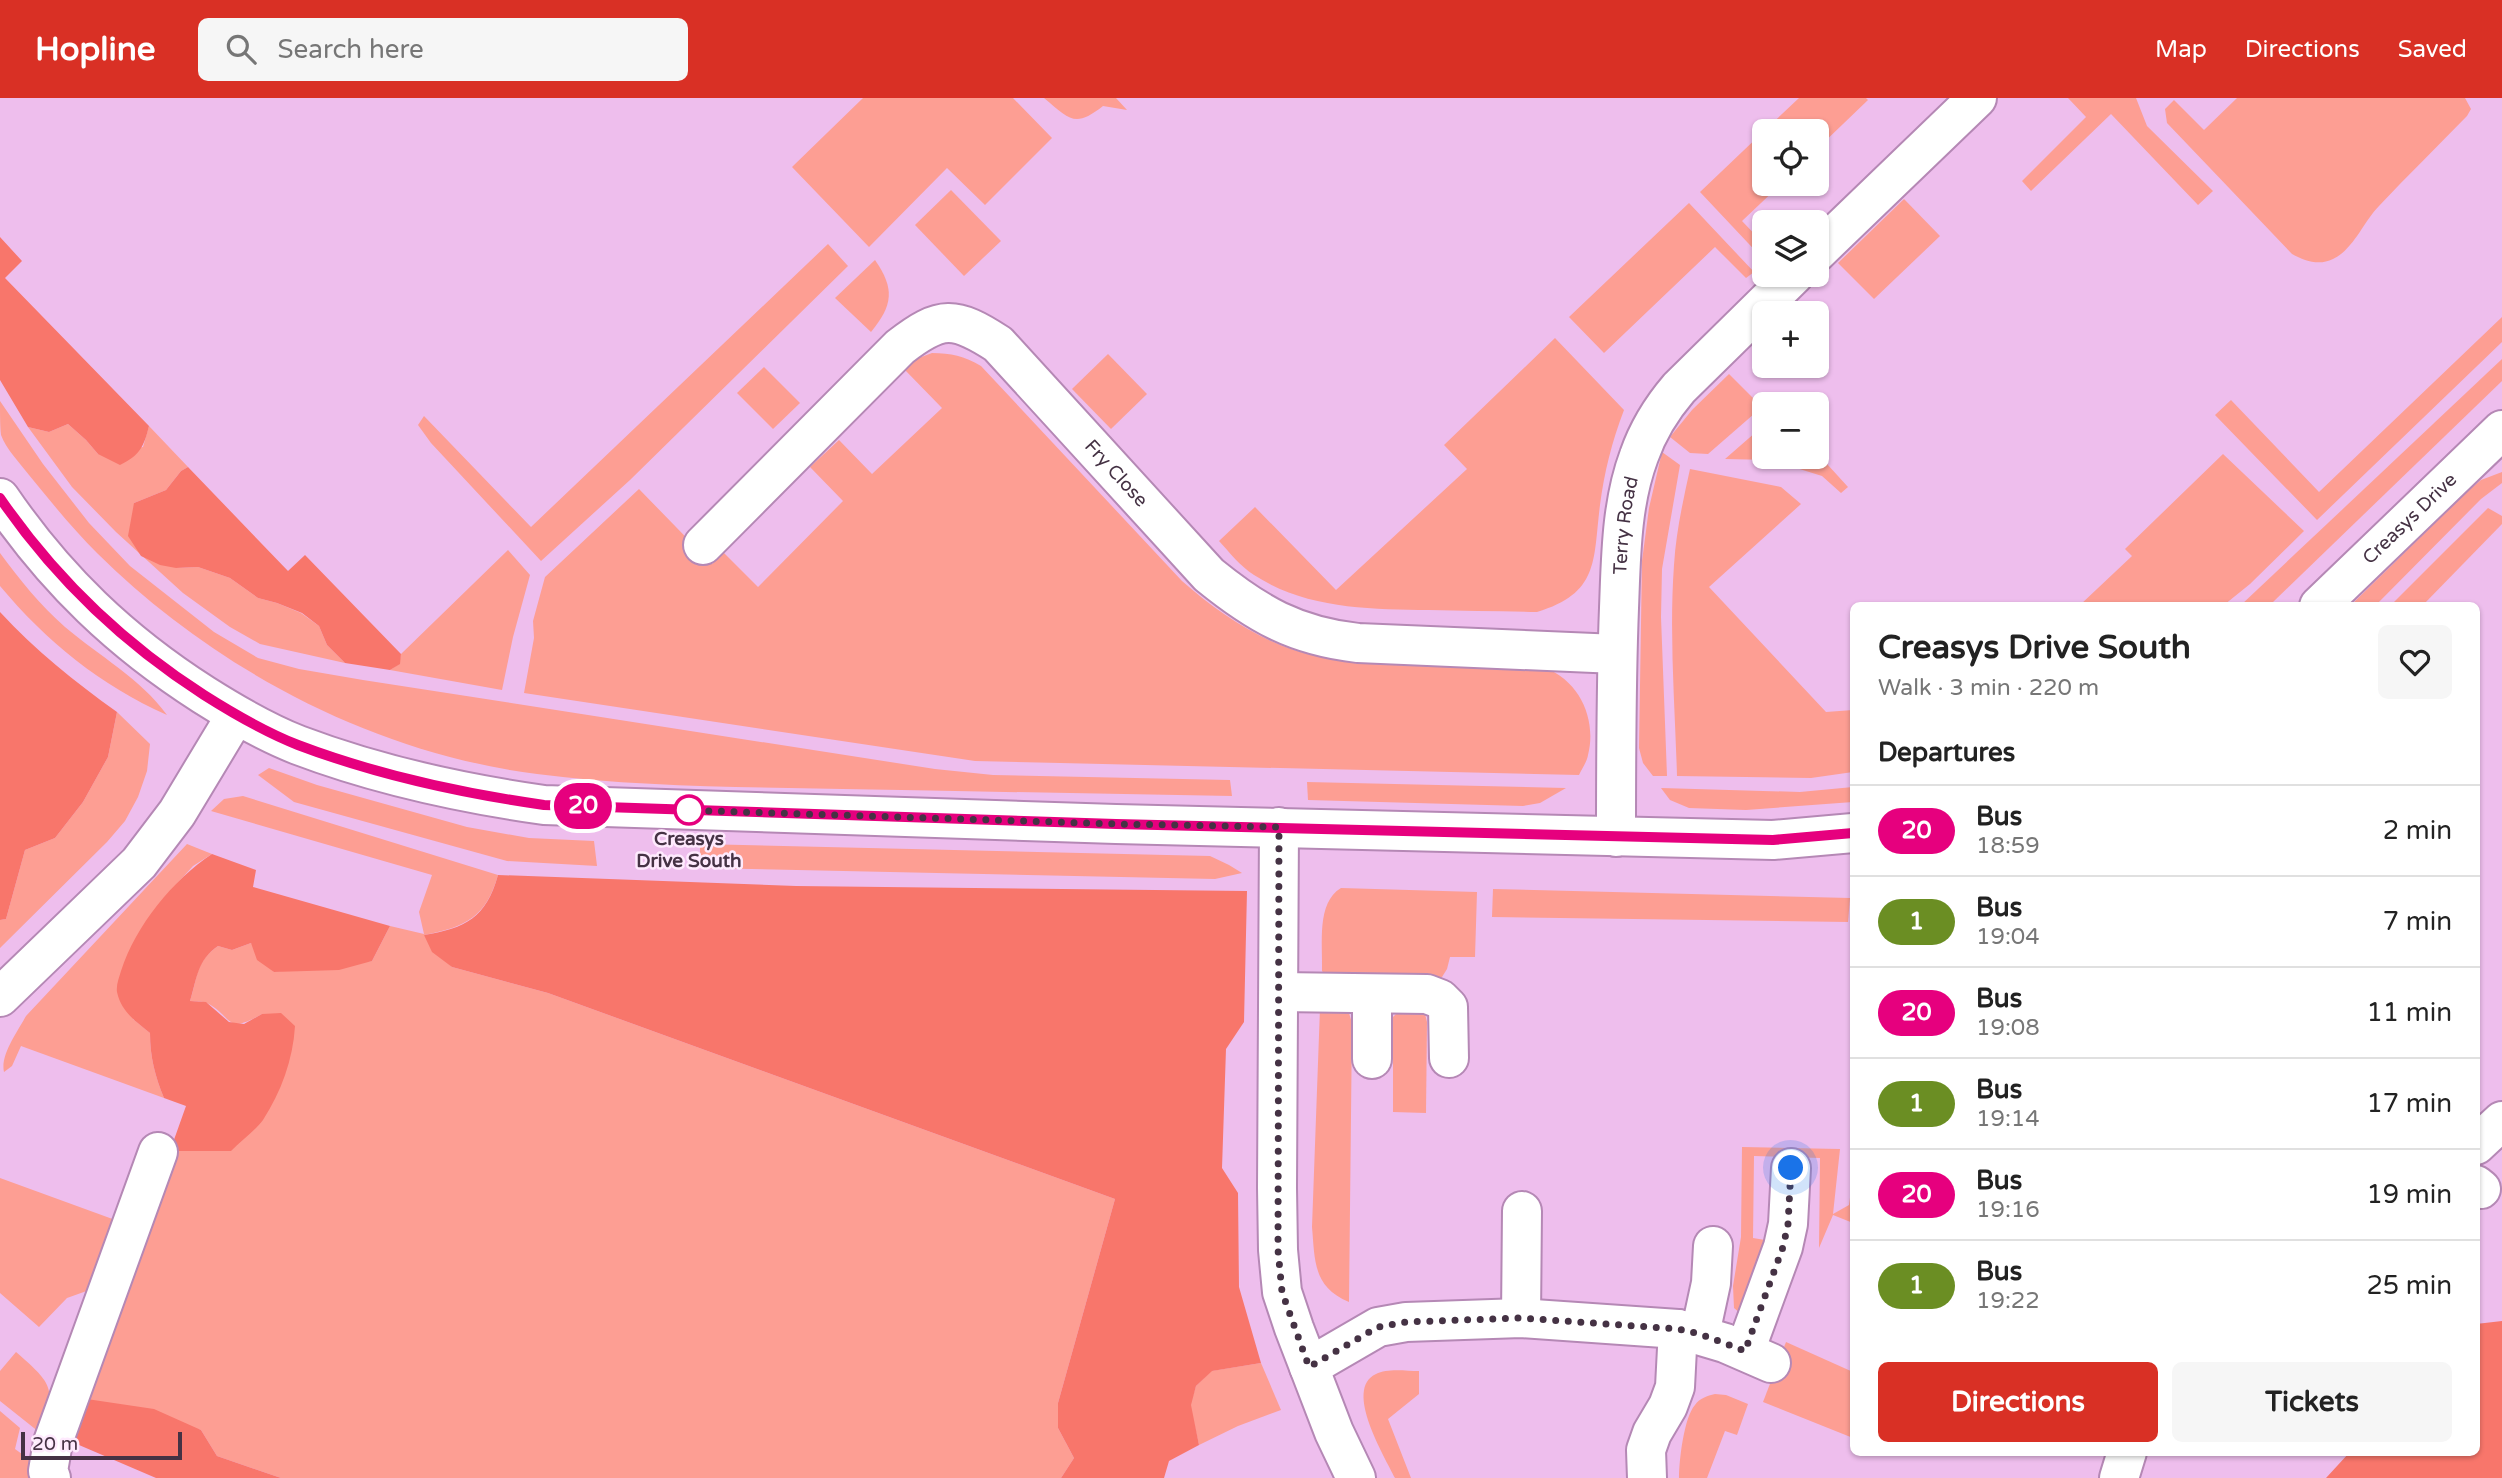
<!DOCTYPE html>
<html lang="en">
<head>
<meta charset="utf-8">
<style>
  :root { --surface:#fff; --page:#f6f6f6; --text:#222; --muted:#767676; --line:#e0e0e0; --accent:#d93025 }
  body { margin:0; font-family:"Varela Round",sans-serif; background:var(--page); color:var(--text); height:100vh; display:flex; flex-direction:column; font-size:26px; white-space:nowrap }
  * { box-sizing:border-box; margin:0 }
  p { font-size:23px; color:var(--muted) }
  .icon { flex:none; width:38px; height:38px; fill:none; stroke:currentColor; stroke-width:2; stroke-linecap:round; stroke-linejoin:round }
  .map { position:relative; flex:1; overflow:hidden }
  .sheet { position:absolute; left:1850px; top:504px; width:630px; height:854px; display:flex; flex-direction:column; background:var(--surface); border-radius:10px; box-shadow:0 2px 5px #0004 }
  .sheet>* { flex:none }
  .badge { padding:0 14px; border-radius:23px; font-size:24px; line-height:46px }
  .buttons { position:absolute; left:1752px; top:21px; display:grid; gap:14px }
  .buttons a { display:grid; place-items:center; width:77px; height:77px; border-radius:10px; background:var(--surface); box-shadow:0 2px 5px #0004; font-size:35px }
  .scale { position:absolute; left:21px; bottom:18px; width:161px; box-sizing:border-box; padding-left:7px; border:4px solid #453244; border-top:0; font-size:19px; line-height:24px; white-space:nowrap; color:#453244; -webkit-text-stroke:5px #feeafd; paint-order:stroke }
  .you { position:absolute; width:35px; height:35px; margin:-18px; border:5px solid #fff; border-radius:50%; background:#1a73e8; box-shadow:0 0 0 10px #1a73e833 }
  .map>.badge { position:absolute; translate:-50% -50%; box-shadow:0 0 0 4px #fff }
  h2 { padding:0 28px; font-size:26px; line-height:63px }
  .round { display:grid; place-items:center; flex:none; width:74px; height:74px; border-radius:10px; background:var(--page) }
  .summary { display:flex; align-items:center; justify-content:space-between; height:119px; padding:0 28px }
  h1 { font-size:33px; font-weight:800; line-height:52px }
  .button { display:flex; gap:14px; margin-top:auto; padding:14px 28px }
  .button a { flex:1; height:80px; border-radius:10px; background:var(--accent); color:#fff; font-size:28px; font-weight:800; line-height:80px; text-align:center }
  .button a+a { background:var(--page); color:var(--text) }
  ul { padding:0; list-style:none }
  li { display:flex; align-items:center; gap:21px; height:91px; padding:0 28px; border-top:2px solid var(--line) }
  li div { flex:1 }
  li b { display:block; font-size:26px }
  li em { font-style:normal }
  li .badge { min-width:77px; font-weight:700; text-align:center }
  header { display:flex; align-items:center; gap:42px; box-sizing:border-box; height:98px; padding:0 35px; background:var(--accent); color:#fff }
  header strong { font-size:33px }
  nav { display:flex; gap:38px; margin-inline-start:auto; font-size:24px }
  .search { width:490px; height:63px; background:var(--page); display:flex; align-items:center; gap:18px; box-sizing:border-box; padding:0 24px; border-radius:10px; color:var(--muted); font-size:26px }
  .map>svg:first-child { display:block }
</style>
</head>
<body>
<header>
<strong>Hopline</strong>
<div class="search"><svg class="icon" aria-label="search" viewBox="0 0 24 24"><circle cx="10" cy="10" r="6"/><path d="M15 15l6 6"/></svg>Search here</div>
<nav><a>Map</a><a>Directions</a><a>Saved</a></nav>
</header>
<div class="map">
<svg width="2502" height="1380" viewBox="0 0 2502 1380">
  <rect width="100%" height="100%" fill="#eebeed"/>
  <!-- green -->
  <g fill="#fd9e93">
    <path d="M 863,0 L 1013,0 L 1052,40 L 985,107 L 947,70 L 869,149 L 792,69 Z"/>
    <path d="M 1044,0 L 1116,0 L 1127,12 L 1103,8 C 1075,30 1070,22 1044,0 Z"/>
    <path d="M 1799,0 L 1866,0 L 1868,2 L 1817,51 L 1816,33 L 1764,33 Z"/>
    <path d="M 2068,0 L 2136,0 L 2147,28 L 2213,93 L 2198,107 L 2111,16 L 2031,93 L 2022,83 L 2086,19 Z"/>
    <path d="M 2237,0 L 2465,0 L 2471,11 L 2467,18 C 2438,48 2408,77 2379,108 C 2364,123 2353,152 2333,161 C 2319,168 2305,163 2292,156 L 2167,25 L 2165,11 L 2174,2 L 2204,32 Z"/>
    <path d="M 1764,33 L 1764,86 L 1781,86 L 1742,123 L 1764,146 L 1764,162 L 1700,94 Z"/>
    <path d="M 951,92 L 1001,143 L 964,178 L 915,127 Z"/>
    <path d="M 1904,101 L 1940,138 L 1874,201 L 1838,165 Z"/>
    <path d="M 1689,105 L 1754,174 L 1746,180 L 1715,149 L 1604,255 L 1569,219 Z"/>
    <path d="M 828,146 L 848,168 L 630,382 L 541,463 L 431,345 L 418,327 L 424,318 L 531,429 Z"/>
    <path d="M 875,162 C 895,191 893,207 871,234 L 835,200 Z"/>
    <path d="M 2502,219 L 2502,244 L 2317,422 L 2215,317 L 2231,302 L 2319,394 Z"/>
    <path d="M 1555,240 L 1624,312 C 1612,343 1604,375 1600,407 C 1593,462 1600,495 1537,514 C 1501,513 1465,513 1429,512 C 1368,511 1307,511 1254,477 C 1240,468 1230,455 1219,443 L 1255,409 L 1336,492 L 1467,371 L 1444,347 Z"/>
    <path d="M 932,255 C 951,255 964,258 981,268 L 1182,483 C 1222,518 1268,549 1321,559 C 1379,570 1438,563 1497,567 C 1512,568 1531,566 1545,570 C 1580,583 1597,622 1588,657 C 1587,664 1582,670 1579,677 L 975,663 L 524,595 L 534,540 L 533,523 L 545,479 L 639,391 L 712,466 L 724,455 L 758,489 L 843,403 L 810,369 L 839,342 L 872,376 L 942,310 L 905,272 L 916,261 Z"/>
    <path d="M 1108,256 L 1147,296 L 1111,331 L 1072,291 Z"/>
    <path d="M 2502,261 L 2502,283 L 2273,504 L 2268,507 L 2241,507 Z"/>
    <path d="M 764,269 L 800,305 L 773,331 L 737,295 Z"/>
    <path d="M 1729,276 L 1762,309 L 1708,356 L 1690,355 L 1670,339 L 1692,312 Z"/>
    <path d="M 0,303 L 43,366 L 89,425 L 130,468 L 214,534 L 258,560 L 299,571 L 363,582 L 935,671 L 993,677 L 1230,682 L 1232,698 C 1102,696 972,693 843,691 C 741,689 638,689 537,676 C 373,655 214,571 97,455 C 73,431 51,404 29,377 C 20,365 6,351 1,337 C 0,328 0,313 0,303 Z"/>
    <path d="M 68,326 L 86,342 L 98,356 L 143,349 L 149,328 L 188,369 L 181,373 L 166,392 L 134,405 L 176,470 L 198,469 L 230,480 L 258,500 L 277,505 L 301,515 L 319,528 L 327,547 L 345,565 L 260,546 L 230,529 L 183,495 L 116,434 L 72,389 L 28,329 L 49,334 Z"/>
    <path d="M 1764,327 L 1764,359 L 1816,359 L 1817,355 L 1848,389 L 1841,395 L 1822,378 L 1771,362 L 1725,361 Z"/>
    <path d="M 1662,354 L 1680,367 L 1662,471 L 1661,519 L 1667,678 L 1653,678 L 1643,665 L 1639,650 L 1642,463 L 1649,410 Z"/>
    <path d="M 2223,356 L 2304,433 L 2250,486 L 2224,507 L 2080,507 L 2132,458 L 2125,451 Z"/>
    <path d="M 1690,371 L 1781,389 L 1801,406 L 1709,489 L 1826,614 L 1853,612 L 1853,674 L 1811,680 L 1677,678 C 1675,608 1669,537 1674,467 C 1676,434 1683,403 1690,371 Z"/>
    <path d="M 2502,374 L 2502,385 L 2481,401 L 2376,507 L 2351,507 L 2469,392 L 2481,382 Z"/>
    <path d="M 2488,410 L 2502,418 L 2502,426 L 2423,507 L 2391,507 Z"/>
    <path d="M 508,452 L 530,477 L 513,539 L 502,592 L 390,572 L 399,566 L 401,556 Z"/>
    <path d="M 0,455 C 19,481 41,508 65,529 C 99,558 140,580 167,617 C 100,587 47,544 0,488 Z"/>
    <path d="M 117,614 L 150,646 L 147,673 L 138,699 L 125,723 L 107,744 L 0,850 L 0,822 L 6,821 L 25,752 L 55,740 L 83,704 L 108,659 Z"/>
    <path d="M 269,670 L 317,687 L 467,729 L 529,740 L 594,743 L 597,768 L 507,763 L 294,704 L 258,677 Z"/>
    <path d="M 1307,684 L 1566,690 L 1540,705 L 1523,708 L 1308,702 Z"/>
    <path d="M 1853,689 L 1853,704 L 1746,712 L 1689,710 L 1670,702 L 1661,690 L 1800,694 Z"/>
    <path d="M 243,698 L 498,777 C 486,819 466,829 424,837 L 452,869 L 548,895 L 1115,1101 L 1058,1305 L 1058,1330 L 1074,1360 L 1061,1380 L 281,1380 L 217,1358 L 201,1332 L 80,1300 L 170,1053 L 262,916 C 224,937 235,920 207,905 C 203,903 195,904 190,903 C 198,879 195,864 218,848 L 232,852 L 251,845 L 274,874 L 372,863 L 390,828 L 424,836 L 419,814 L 432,777 L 211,713 L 224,701 Z"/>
    <path d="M 187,746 L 212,756 L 193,768 L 164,800 L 147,824 L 133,921 L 150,935 C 150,959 155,978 164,1000 L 21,948 L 12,968 L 4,974 C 0,957 18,933 26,918 Z"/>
    <path d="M 700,746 L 1210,758 L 1229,767 L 1242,775 L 1215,781 L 700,770 Z"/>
    <path d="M 1341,790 L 1477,794 L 1475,859 L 1450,859 L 1447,871 L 1442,879 L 1434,882 L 1327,879 L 1322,873 C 1323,846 1316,805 1341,790 Z"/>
    <path d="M 1493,791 L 1850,800 L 1848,824 L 1492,819 Z"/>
    <path d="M 1320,910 L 1341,910 L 1349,915 L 1352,925 L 1349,1204 C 1313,1189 1315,1163 1312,1129 Z"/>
    <path d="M 1419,910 L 1425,916 L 1427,924 L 1426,1015 L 1393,1014 L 1393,919 L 1398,914 Z"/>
    <path d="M 1742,1049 L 1840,1051 L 1833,1116 L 1849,1107 L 1853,1078 L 1853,1125 L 1833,1117 L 1819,1150 L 1820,1060 L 1754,1058 L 1753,1140 L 1765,1142 L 1768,1145 L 1740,1215 L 1734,1210 L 1733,1188 L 1741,1139 Z"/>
    <path d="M 0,1080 L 118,1123 L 95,1190 L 67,1200 L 39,1229 L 0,1195 Z"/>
    <path d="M 1786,1244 L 1853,1274 L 1853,1340 L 1763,1304 Z"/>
    <path d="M 16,1254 C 55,1288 54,1289 44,1338 L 0,1303 L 0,1273 Z"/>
    <path d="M 1261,1265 L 1281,1312 L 1238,1328 L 1199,1347 L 1190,1307 L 1196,1288 L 1211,1273 Z"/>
    <path d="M 1419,1273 L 1419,1296 L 1388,1321 L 1411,1380 L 1395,1380 C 1385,1359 1343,1291 1376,1276 C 1387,1270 1406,1273 1419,1273 Z"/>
    <path d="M 1715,1296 L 1726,1297 L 1748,1306 L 1737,1337 L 1725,1333 L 1707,1380 L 1679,1380 C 1679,1363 1684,1319 1695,1307 C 1700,1300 1707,1298 1715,1296 Z"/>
    <path d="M 0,1313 L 20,1330 L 15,1351 L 33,1364 L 28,1380 L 0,1380 Z"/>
  </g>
  <!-- forest -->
  <g fill="#f8766b">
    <path d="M 0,139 L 22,163 L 5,180 L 149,328 C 144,349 139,358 120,367 L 98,356 L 86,342 L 68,326 L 49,334 L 28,329 L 0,282 Z"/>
    <path d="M 188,369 L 288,473 L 305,457 L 401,556 L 400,566 L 390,572 L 345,565 L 327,547 L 319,528 L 302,515 L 277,505 L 258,500 L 230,480 L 198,469 L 176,470 L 160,467 L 141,458 L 128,438 L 134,405 L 166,392 L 181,373 Z"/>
    <path d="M 0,514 C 35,552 75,584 117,614 L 108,659 L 83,704 L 55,740 L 25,752 L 6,821 L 0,822 Z"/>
    <path d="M 212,756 L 256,772 L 253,789 L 390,828 L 372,863 L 339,872 L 274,874 L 257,862 L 251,845 L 232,852 L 218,848 C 197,862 197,881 190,903 L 206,904 L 229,924 L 244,926 L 262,916 L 281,915 L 295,928 C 293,962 281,994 263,1022 C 255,1033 241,1043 231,1053 L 170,1053 L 186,1008 L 164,1000 C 155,978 150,959 150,935 C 135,923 121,913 117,894 C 116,887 119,880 121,873 C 136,827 173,782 212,756 Z"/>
    <path d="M 498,777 L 796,788 L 1247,793 L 1244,924 L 1226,951 L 1222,1070 L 1238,1095 L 1239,1189 L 1261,1265 L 1212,1273 L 1196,1288 L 1191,1307 L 1199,1347 L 1169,1363 L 1164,1380 L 1061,1380 L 1074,1360 L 1058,1330 L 1058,1305 L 1115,1101 L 548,895 L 452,869 L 432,854 L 424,837 C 466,830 486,820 498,777 Z"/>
    <path d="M 2502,1223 L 2502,1380 L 2326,1380 L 2349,1355 L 2476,1354 L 2476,1226 Z"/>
    <path d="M 80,1300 L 154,1311 L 201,1332 L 217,1358 L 281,1380 L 156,1380 L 65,1341 Z"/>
  </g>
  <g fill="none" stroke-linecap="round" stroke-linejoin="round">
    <defs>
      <g id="minor">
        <path d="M 1816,155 L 1977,0"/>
        <path d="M 0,400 C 56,482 121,544 204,597 C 234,616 265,634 298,647 C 377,677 460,695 544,707 L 1116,726 L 1773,742 L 1853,735"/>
        <path id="s1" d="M 703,447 L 900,249 C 941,217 955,218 998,246 L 1209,477 C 1257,516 1295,538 1358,545 L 1617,556"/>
        <path id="s2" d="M 2319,508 L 2502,332"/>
        <path d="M 1279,729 L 1277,1090 L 1278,1152 L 1282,1194 L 1294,1230 L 1334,1334 L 1356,1380"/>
        <path id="s3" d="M 1616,739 C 1616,662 1616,586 1619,510 C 1621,459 1621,406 1639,358 C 1648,332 1661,311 1679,290 L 1794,177"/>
        <path d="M 1279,894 L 1427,896 L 1440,901 L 1448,909 L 1449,960"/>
        <path d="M 0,899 L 139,765 L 177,715 L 236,617"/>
        <path d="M 1372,961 L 1372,896"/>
        <path d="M 2476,1047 L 2502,1023"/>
        <path d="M 2476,1087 L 2481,1091"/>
        <path d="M 1521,1220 L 1522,1113"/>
        <path d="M 1700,1236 L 1711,1185 L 1713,1148"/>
        <path d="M 1745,1253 L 1783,1149 L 1788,1126 L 1791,1070"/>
        <path d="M 1309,1269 L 1378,1229 L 1406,1224 L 1521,1220 L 1678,1231 L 1725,1245 L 1771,1265"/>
        <path d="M 51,1380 L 48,1373 L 53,1344 L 158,1054"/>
        <path d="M 1647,1380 L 1646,1352 L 1652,1335 L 1668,1308 L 1675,1289 L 1678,1231"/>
        <path d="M 2119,1380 L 2127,1354"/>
      </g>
    </defs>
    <!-- minor casing -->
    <use href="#minor" stroke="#b588b5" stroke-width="42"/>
    <!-- minor -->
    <use href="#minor" stroke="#fff" stroke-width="38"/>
  </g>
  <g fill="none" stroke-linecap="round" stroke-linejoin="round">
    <defs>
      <path id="line" d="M 0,400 C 55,480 123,545 204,597 C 234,616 265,634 298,647 C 377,677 460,695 544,707 L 1116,726 L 1773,742 L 1853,735"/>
    </defs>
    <!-- line casing -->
    <use href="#line" stroke="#fff" stroke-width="16"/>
    <!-- line -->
    <use href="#line" stroke="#e6007e" stroke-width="10"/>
    <!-- walk -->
    <path stroke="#453244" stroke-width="7" stroke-dasharray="0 12.6" d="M 689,712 L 680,712 L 1116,726 L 1279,729 L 1278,1152 L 1282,1194 L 1309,1269 L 1378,1229 L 1406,1224 L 1521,1220 L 1678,1231 L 1700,1236 L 1745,1253 L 1783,1149 L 1788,1126 L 1791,1070"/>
  </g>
  <!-- markers -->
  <circle fill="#fff" stroke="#e6007e" stroke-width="3.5" cx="689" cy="712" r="14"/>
  <g text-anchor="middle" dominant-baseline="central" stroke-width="5" stroke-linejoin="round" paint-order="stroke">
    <!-- street labels -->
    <g font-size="19" fill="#453244" stroke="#feeafd">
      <text stroke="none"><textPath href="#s1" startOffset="564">Fry Close</textPath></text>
      <text stroke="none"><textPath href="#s2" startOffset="126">Creasys Drive</textPath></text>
      <text stroke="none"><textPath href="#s3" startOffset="312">Terry Road</textPath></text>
    </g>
    <!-- stop labels -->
    <g font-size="19" font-weight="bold" fill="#453244" stroke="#feeafd">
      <text x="689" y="741">Creasys<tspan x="689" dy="22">Drive South</tspan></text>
    </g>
  </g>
</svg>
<div class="buttons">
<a><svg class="icon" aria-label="locate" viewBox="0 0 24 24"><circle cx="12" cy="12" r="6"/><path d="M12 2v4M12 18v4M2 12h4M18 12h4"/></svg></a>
<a><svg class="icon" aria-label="layers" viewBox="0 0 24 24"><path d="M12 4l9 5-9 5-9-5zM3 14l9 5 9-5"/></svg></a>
<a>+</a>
<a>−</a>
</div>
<div class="scale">20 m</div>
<div class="you" style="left:1791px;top:1070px"></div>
<b class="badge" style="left:583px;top:708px;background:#e6007e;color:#fff">20</b>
<section class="sheet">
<div class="summary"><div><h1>Creasys Drive South</h1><p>Walk · 3 min · 220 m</p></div><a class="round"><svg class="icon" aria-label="heart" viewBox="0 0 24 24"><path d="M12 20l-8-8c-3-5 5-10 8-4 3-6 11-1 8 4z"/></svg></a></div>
<h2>Departures</h2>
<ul>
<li><span class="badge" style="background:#e6007e;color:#fff">20</span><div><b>Bus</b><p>18:59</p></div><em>2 min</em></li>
<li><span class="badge" style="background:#6b8e23;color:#fff">1</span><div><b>Bus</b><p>19:04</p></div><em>7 min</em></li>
<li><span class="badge" style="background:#e6007e;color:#fff">20</span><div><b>Bus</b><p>19:08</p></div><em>11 min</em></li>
<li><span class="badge" style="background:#6b8e23;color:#fff">1</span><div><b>Bus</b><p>19:14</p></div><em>17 min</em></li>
<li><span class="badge" style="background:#e6007e;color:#fff">20</span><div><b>Bus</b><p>19:16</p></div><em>19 min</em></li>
<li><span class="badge" style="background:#6b8e23;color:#fff">1</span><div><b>Bus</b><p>19:22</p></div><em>25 min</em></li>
</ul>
<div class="button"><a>Directions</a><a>Tickets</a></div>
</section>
</div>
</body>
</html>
